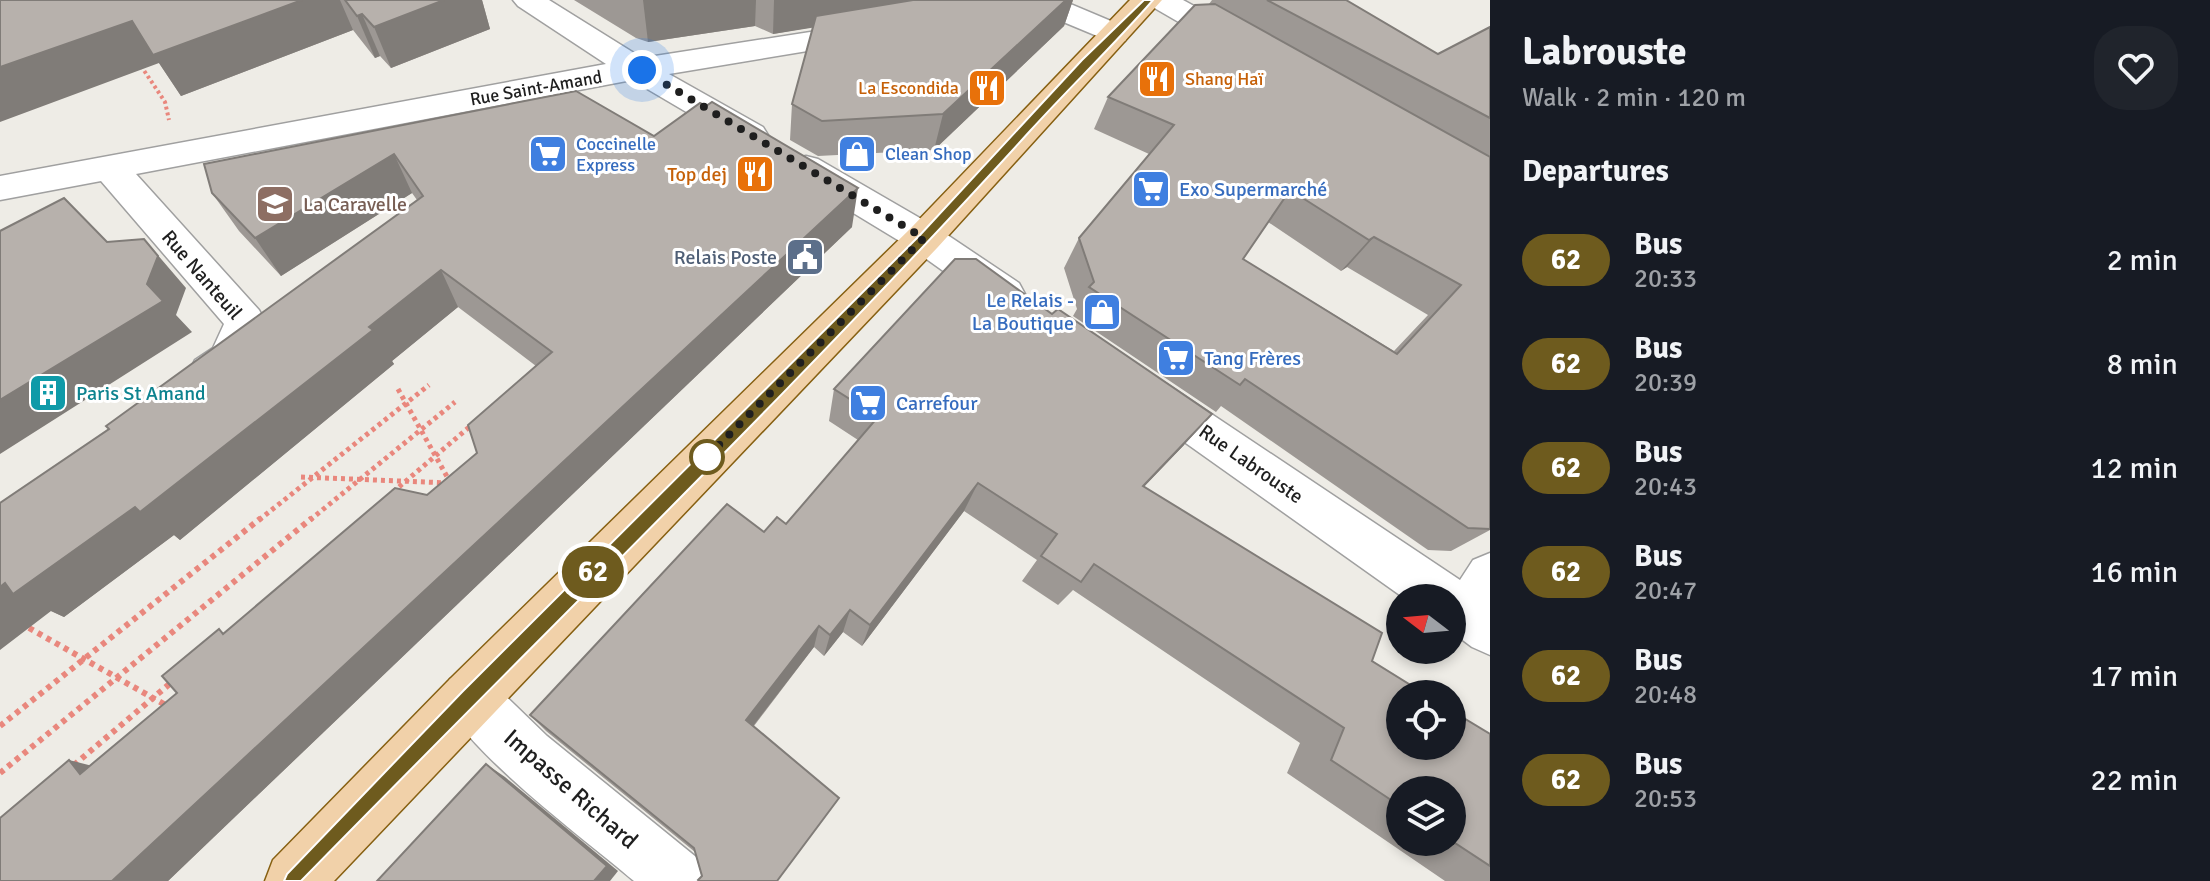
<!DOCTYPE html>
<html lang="en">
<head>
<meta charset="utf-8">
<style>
  :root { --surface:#171b24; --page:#20242c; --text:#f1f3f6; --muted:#9ea1a6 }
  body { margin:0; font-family:Signika,sans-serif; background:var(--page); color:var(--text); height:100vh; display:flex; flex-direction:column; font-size:30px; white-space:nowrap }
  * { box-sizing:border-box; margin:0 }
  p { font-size:26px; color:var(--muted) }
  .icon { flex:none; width:44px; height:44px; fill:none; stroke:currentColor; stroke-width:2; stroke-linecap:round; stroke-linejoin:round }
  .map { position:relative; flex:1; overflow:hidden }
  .details { display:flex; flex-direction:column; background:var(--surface); width:720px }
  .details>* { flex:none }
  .badge { padding:0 16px; border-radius:26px; font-size:28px; line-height:52px }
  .needle { width:52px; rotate:286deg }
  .fabs { position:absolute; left:1386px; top:584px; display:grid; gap:16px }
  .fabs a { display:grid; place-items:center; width:80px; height:80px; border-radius:50%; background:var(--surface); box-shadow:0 4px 12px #0003; font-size:40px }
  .you { position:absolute; width:40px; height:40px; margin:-20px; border:6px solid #fff; border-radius:50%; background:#1a73e8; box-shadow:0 0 0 12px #1a73e833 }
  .map>.badge { position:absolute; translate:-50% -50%; box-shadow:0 0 0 4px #fff }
  h2 { padding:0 32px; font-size:30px; line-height:72px }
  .round { display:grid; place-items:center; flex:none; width:84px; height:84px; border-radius:32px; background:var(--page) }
  .headline { display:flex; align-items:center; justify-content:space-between; height:136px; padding:0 32px }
  h1 { font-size:38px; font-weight:800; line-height:60px }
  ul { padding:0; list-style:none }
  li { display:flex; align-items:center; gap:24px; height:104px; padding:0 32px }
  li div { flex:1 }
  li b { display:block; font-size:30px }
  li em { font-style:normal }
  li .badge { min-width:88px; font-weight:700; text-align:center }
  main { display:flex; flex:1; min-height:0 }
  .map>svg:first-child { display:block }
</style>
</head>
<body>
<main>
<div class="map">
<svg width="1490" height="881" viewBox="0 0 1490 881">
  <rect width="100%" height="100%" fill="#eeece6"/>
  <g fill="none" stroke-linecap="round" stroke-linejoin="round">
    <defs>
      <g id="minor">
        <path d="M 513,0 L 549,0 L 642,58 L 868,23 L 879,25 L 883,32 L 879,39 L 868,41 L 669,74 L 763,127 L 768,135 L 763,143 L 751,146 L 739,143 L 632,80 L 136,174 L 259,310 L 265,321 C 252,353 239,399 195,384 L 189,372 L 195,360 L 213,348 L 224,324 L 101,181 L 0,200 L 0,176 L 606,64 L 518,6 Z"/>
        <path d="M 1061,0 L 1125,27 L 1129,34 L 1125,41 L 1114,43 L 1037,11 L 1010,16 L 999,13 L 995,7 L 1002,0 Z"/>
        <path d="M 1146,0 L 1183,0 L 1249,36 L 1254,43 L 1249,50 L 1238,52 L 1227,50 L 1151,6 Z"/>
        <path d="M 806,156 L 818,159 L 937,228 L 1019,283 L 1025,294 L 1019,305 L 1005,309 L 991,305 L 911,248 L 794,177 L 788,168 L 794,159 Z"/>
        <path d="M 1150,377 L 1165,383 L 1460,580 L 1473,560 L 1490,553 L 1490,655 L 1472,647 L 1452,632 L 1452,598 L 1404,598 L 1135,407 L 1129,395 L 1135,383 Z"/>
        <path d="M 469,672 L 488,679 L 547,736 L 696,857 L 703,881 L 634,881 C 586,840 464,750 443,698 L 450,679 Z"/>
      </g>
      <path id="major" d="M 1130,0 L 1162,0 L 937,248 L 334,881 L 265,881 L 273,860 L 450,679 L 911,228 Z"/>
    </defs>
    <!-- minor casing -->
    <use href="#minor" stroke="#a0a0a0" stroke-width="3"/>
    <!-- major casing -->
    <use href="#major" stroke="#876012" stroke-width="3"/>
    <!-- path-far2 -->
    <path stroke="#e9877d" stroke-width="4" stroke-dasharray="3 3" stroke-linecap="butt" d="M 141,66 L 165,102 L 169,120"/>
    <!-- path-far1 -->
    <g stroke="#e9877d" stroke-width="5" stroke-dasharray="4 4" stroke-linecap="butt">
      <path d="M 398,389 L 450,482"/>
      <path d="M 301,477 L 449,483"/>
      <path d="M 393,492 L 474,423"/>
      <path d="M 259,520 L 429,385"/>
      <path d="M 310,520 L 455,402"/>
    </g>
    <!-- path -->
    <g stroke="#e9877d" stroke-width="6" stroke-dasharray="5 5" stroke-linecap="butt">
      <path d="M 29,628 L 169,707"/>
      <path d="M 0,726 L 261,518"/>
      <path d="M 74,765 L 173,681"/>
      <path d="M 0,773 L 312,518"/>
    </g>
    <!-- minor -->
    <use href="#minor" fill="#fff" fill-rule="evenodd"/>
    <!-- major -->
    <use href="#major" fill="#f1d1a9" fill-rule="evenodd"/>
  </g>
  <!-- wall -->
  <g fill="#9d9894" fill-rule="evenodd">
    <path d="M 0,0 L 482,0 L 490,29 L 391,68 L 380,56 L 375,58 L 353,30 L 181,96 L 159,63 Z"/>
    <path d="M 574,0 L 1073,0 L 1064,26 L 934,150 L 818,156 L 790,140 L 792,104 L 813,27 L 773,34 L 755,26 L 648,42 L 636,38 Z"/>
    <path d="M 1212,0 L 1346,0 L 1438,54 L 1490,27 L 1490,530 L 1451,551 L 1428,550 L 1221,406 L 1216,412 L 1073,316 L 1077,309 L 1064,268 L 1079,238 L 1149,154 L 1094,129 L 1108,97 L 1209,4 ZM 1268,222 L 1341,271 L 1347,267 L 1428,315 L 1394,351 L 1243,259 Z"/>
    <path d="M 654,136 L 852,227 L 168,881 L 0,881 L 91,765 L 177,693 L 219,629 L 224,633 L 427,495 L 477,453 L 536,366 L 458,307 L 392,361 L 394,364 L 180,540 L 174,535 L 64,617 L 51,611 L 109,429 L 417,200 L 412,193 L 281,276 L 239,231 L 212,193 L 204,164 Z"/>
    <path d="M 834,389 L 1184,445 L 1144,486 L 1372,661 L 1490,734 L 1490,881 L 1445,881 L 1287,773 L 1300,743 L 1073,590 L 1058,605 L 1022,581 L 1037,560 L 964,511 L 862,646 L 843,632 L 824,656 L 814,647 L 754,726 L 702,876 L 695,852 L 546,731 L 530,715 L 764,532 L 786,524 L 858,440 L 829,421 ZM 1400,790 L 1452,790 L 1452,842 L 1400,842 Z"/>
  </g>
  <!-- shaded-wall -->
  <g fill="#807c78">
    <path d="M 302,0 L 340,0 L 353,30 L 181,96 L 159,63 L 0,122 L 0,67 L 132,21 Z"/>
    <path d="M 444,0 L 482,0 L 490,29 L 391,68 L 374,27 Z"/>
    <path d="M 643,0 L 756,0 L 755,26 L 648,42 Z"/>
    <path d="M 774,0 L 985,0 L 773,34 Z"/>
    <path d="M 1066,0 L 1073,0 L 1064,26 L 934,150 L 943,114 Z"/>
    <path d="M 362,14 L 380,56 L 375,58 L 357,16 Z"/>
    <path d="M 394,154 L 412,193 L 281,276 L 255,238 Z"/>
    <path d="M 858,188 L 852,227 L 168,881 L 112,881 Z"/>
    <path d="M 1374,237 L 1347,267 L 1341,271 L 1369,240 Z"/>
    <path d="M 144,239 L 186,288 L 176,315 L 192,332 L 0,454 L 0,400 Z"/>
    <path d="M 441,270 L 458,307 L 392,361 L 394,364 L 180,540 L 174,535 L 64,617 L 51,611 L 0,650 L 0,587 L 369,327 Z"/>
    <path d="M 1212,414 L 1184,445 L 1118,514 L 1143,486 Z"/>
    <path d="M 978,483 L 964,511 L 862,646 L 870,625 Z"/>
    <path d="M 850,610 L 843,632 L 824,656 L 830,635 Z"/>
    <path d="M 819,626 L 814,647 L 746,735 L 746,720 Z"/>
    <path d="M 69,760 L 120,773 L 80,774 Z"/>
    <path d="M 486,764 L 505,777 L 618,871 L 610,881 L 594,881 Z"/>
  </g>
  <!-- building -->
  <g fill="#b7b1ac" stroke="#807c78" stroke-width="2" fill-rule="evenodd">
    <path d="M 0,0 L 302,0 L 153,55 L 132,21 L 0,67 Z"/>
    <path d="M 345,0 L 444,0 L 374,27 L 362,14 L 357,16 Z"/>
    <path d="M 913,0 L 1066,0 L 943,114 L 822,121 L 792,104 L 816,16 Z"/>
    <path d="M 1267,0 L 1346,0 L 1438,54 L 1490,27 L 1490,118 Z"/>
    <path d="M 1215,4 L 1490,157 L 1490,529 L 1468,528 L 1245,379 L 1240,385 L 1089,287 L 1094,282 L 1079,238 L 1174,125 L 1108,97 L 1195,5 ZM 1290,190 L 1369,240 L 1374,237 L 1461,285 L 1397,354 L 1243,259 Z"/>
    <path d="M 576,91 L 654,136 L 700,103 L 706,106 L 712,102 L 858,188 L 112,881 L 0,881 L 0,818 L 69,760 L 80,774 L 177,693 L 162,676 L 219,629 L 223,634 L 395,488 L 427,495 L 477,453 L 468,425 L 552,352 L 441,270 L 369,327 L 373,330 L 140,512 L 135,507 L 13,594 L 5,583 L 0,587 L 0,503 L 109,429 L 106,426 L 423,196 L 394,154 L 255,238 L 212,193 L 204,164 Z"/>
    <path d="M 64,198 L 107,242 L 144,239 L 158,256 L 147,284 L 163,301 L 0,400 L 0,231 Z"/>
    <path d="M 955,259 L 976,259 L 1052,314 L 1058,309 L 1212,414 L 1143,486 L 1382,633 L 1372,661 L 1425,694 L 1400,694 L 1400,746 L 1452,746 L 1452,711 L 1490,734 L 1490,866 L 1452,841 L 1452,790 L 1400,790 L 1400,806 L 1331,760 L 1344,728 L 1094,564 L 1081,582 L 1041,556 L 1057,534 L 978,483 L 870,625 L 850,610 L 830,635 L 819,626 L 746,720 L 839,798 L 777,881 L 699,881 L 698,880 L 702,876 L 694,848 L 530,715 L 727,504 L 764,532 L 777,517 L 786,524 L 878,417 L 834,389 Z"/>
    <path d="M 486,764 L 607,866 L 594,881 L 377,881 Z"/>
  </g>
  <!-- line -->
  <path fill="#6e5b1e" stroke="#fff" stroke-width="2" d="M 1144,0 L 1153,0 C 1114,45 1070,87 1030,131 C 795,390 542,634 301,881 L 284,881 L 287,874 L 463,691 L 920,235 L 1082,60 Z"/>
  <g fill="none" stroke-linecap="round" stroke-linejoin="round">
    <!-- walk -->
    <path stroke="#1f1f1f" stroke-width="8" stroke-dasharray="0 14.4" d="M 642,70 L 924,238 L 707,457"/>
  </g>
  <!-- icons -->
  <defs>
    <symbol id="restaurant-square" viewBox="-11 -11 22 22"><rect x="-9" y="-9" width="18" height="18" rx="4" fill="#e8710a" stroke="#fff"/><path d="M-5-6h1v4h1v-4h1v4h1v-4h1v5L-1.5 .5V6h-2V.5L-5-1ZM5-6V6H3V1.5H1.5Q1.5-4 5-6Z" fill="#fff"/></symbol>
    <symbol id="supermarket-square" viewBox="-11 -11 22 22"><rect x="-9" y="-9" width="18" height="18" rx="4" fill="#3f7fe0" stroke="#fff"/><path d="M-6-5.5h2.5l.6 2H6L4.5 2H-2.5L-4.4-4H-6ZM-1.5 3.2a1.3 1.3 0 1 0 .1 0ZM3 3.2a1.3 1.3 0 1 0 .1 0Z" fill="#fff"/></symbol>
    <symbol id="shop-square" viewBox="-11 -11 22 22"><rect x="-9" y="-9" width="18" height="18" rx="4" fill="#3f7fe0" stroke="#fff"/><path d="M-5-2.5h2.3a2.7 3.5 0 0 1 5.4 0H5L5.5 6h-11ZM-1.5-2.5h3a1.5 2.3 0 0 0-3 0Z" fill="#fff"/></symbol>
    <symbol id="school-square" viewBox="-11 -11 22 22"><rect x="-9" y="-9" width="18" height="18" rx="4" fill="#8d6e63" stroke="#fff"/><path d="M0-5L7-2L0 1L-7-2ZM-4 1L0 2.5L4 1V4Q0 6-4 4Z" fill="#fff"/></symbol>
    <symbol id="civic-square" viewBox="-11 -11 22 22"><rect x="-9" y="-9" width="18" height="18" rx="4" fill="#5c6f8a" stroke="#fff"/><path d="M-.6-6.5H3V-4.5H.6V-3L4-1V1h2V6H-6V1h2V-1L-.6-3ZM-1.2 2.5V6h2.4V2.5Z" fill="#fff"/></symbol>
    <symbol id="building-square" viewBox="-11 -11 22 22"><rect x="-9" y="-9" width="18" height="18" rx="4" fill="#0f9aa8" stroke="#fff"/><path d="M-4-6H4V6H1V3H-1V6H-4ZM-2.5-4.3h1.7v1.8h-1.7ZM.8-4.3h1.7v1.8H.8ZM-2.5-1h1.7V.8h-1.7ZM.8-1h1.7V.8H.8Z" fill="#fff"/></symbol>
  </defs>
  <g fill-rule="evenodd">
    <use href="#restaurant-square" x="1135" y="57" width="44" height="44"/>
    <use href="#restaurant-square" x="965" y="66" width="44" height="44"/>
    <use href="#supermarket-square" x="526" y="132" width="44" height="44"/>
    <use href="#shop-square" x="835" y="132" width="44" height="44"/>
    <use href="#restaurant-square" x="733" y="152" width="44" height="44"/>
    <use href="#supermarket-square" x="1129" y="167" width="44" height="44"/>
    <use href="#school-square" x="253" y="182" width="44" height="44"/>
    <use href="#civic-square" x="783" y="235" width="44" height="44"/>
    <use href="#shop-square" x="1080" y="290" width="44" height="44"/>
    <use href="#supermarket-square" x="1154" y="336" width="44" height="44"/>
    <use href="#building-square" x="26" y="371" width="44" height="44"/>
    <use href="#supermarket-square" x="846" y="381" width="44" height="44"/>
  </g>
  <!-- markers -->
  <circle fill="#fff" stroke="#6e5b1e" stroke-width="4" cx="707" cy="457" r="16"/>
  <g text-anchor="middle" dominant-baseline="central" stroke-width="6" stroke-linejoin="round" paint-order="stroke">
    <!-- far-food labels -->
    <g font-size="18" fill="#c56008" stroke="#fff" text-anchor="start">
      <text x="1185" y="79">Shang Haï</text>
      <text x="959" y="88" text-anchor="end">La Escondida</text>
    </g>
    <!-- far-street labels -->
    <g font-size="18" fill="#1f1f1f" stroke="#fff">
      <text transform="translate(536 88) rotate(-10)">Rue Saint-Amand</text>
    </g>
    <!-- far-shop labels -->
    <g font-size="18" fill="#366cbe" stroke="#fff" text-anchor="start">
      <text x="576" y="144">Coccinelle<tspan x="576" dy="21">Express</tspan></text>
      <text x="885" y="154">Clean Shop</text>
    </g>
    <!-- food labels -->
    <g font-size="20" fill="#c56008" stroke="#fff" text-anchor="end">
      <text x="727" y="174">Top dej</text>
    </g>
    <!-- shop labels -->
    <g font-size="20" fill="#366cbe" stroke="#fff" text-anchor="start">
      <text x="1179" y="189">Exo Supermarché</text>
      <text x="1074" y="300" text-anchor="end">Le Relais -<tspan x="1074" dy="23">La Boutique</tspan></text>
      <text x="1204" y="358">Tang Frères</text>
      <text x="896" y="403">Carrefour</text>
    </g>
    <!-- education labels -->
    <g font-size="20" fill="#785e54" stroke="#fff" text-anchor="start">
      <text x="303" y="204">La Caravelle</text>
    </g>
    <!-- service labels -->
    <g font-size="20" fill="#4e5e75" stroke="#fff" text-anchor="end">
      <text x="777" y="257">Relais Poste</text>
    </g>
    <!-- street labels -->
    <g font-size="20" fill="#1f1f1f" stroke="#fff">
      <text transform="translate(202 275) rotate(49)">Rue Nanteuil</text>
      <text transform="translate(1251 464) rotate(35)">Rue Labrouste</text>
    </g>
    <!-- culture labels -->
    <g font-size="20" fill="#0d838f" stroke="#fff" text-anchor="start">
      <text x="76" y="393">Paris St Amand</text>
    </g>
    <!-- near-street labels -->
    <g font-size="24" fill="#1f1f1f" stroke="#fff">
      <text transform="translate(571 789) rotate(41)">Impasse Richard</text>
    </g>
  </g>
</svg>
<div class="fabs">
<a><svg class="needle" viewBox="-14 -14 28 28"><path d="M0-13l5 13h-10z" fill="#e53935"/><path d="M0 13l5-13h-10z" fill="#9ea1a6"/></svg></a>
<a><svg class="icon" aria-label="locate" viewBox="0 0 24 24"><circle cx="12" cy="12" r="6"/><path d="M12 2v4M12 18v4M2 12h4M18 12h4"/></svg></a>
<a><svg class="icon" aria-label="layers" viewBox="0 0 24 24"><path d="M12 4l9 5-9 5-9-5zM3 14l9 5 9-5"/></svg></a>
</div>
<div class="you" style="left:642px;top:70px"></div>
<b class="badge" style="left:593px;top:572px;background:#6e5b1e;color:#fff">62</b>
</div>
<section class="details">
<div class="headline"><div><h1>Labrouste</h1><p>Walk · 2 min · 120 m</p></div><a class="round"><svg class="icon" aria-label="heart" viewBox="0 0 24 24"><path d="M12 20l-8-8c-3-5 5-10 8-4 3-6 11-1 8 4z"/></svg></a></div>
<h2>Departures</h2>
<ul>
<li><span class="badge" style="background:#6e5b1e;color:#fff">62</span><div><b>Bus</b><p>20:33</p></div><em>2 min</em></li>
<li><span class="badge" style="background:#6e5b1e;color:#fff">62</span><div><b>Bus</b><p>20:39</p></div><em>8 min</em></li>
<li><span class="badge" style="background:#6e5b1e;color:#fff">62</span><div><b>Bus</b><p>20:43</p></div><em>12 min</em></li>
<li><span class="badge" style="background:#6e5b1e;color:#fff">62</span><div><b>Bus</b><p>20:47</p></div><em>16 min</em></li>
<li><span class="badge" style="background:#6e5b1e;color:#fff">62</span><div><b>Bus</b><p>20:48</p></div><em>17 min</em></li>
<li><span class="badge" style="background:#6e5b1e;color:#fff">62</span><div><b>Bus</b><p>20:53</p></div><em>22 min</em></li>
</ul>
</section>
</main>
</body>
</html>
